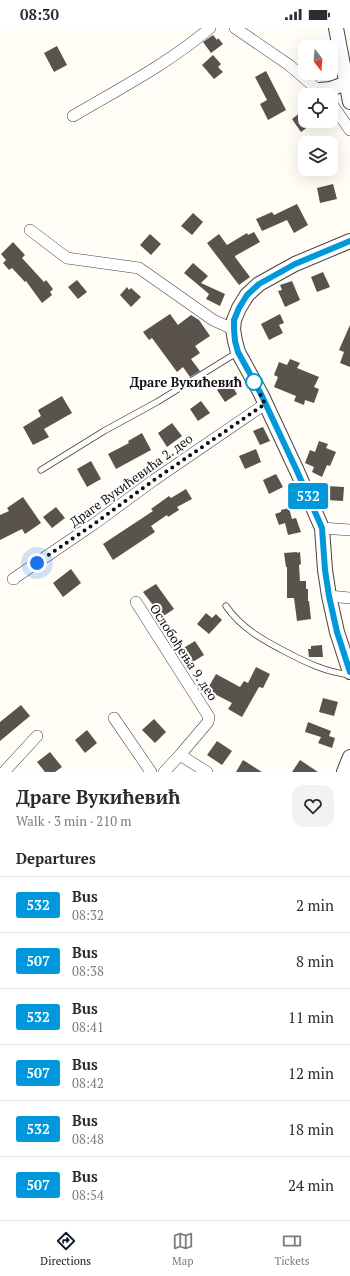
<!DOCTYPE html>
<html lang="en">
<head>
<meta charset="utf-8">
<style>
  :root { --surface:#fff; --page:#f2f2f3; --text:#2b2b33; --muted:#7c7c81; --line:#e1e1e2; --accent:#111827 }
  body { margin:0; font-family:"PT Serif",serif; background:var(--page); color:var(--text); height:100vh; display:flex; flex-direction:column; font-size:15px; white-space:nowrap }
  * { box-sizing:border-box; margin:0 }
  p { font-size:13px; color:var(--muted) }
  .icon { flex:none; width:22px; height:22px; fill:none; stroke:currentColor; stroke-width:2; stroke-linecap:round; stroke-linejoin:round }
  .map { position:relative; height:744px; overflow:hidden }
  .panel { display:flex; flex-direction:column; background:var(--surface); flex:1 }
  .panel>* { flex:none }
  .badge { padding:0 8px; border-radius:3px; font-size:14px; line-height:26px }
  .needle { width:26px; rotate:164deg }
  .buttons { position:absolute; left:298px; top:12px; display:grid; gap:8px }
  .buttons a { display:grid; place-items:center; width:40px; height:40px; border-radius:8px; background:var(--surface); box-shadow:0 4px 16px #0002; font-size:20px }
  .you { position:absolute; width:20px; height:20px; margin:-10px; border:3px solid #fff; border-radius:50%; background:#1a73e8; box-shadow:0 0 0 6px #1a73e833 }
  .map>.badge { position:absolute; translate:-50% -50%; box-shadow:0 0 0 2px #fff }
  h2 { padding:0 16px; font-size:15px; line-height:36px }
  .round { display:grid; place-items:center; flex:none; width:42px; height:42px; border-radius:12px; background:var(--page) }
  .summary { display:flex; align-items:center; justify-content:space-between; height:68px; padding:0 16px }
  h1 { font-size:19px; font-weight:700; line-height:30px }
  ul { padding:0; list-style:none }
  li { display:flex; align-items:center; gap:12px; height:56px; padding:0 16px; border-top:1px solid var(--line) }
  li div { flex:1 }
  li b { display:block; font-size:15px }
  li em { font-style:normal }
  li .badge { min-width:44px; font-weight:700; text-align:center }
  .status { display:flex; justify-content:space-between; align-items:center; height:28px; padding:0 20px; background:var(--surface); direction:ltr }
  .status svg { height:11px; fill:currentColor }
  .tab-bar { display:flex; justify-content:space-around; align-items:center; height:56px; border-top:1px solid var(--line); background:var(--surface); font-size:11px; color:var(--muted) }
  .tab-bar a { display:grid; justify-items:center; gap:2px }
  .tab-bar .selected { color:var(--accent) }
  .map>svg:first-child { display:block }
</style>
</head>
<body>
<div class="status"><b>08:30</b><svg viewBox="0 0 49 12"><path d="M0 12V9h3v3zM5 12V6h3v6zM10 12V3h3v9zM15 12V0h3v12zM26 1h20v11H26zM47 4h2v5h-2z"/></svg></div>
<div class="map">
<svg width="350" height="744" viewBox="0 0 350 744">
  <rect width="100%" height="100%" fill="#fffdf5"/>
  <!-- building -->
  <g fill="#5a524d">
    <path d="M 213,7 L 217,12 L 218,10 L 223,16 L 211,25 L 203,14 Z"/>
    <path d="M 57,18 L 67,37 L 54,44 L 44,25 Z"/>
    <path d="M 213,27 L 221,36 L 218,39 L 223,44 L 214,51 L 202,37 Z"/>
    <path d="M 266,43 L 286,82 L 268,92 L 260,76 L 267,72 L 255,49 Z"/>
    <path d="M 305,81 L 305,93 L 316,93 L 301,104 L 292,91 Z"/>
    <path d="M 333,156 L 337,171 L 320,175 L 317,160 Z"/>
    <path d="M 297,176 L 308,197 L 294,205 L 287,192 L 262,203 L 256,191 L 272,184 L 274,187 Z"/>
    <path d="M 193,185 L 203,194 L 192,207 L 181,198 Z"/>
    <path d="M 254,204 L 260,214 L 235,228 L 235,229 L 250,249 L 239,257 L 207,215 L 219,206 L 227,217 L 247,205 L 248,207 Z"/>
    <path d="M 150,206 L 161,216 L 151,227 L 140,217 Z"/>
    <path d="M 13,214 L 25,227 L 22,230 L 44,254 L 46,252 L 53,261 L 50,264 L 52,267 L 42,275 L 26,253 L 25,254 L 12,240 L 9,242 L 3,235 L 6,232 L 1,226 Z"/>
    <path d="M 193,235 L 208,248 L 201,255 L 225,266 L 220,278 L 206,271 L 209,266 L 184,245 Z"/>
    <path d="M 323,244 L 330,259 L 317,264 L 311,249 Z"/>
    <path d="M 77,252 L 87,264 L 78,271 L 68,259 Z"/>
    <path d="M 292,253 L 300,272 L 285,279 L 278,263 L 282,262 L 280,257 Z"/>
    <path d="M 127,259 L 129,262 L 131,260 L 141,269 L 131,279 L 120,267 Z"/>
    <path d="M 170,286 L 178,297 L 191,287 L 199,292 L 210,308 L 195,318 L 200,325 L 191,331 L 200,343 L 190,349 L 183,339 L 177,344 L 152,310 L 149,312 L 143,304 Z"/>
    <path d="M 280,286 L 284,295 L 279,297 L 283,305 L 269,312 L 261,296 Z"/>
    <path d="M 350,297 L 350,339 L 340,335 L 344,324 L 339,322 Z"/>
    <path d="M 290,331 L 300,335 L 297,340 L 319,349 L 314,359 L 319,361 L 314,375 L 305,372 L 304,377 L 294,373 L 296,368 L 274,359 L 278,349 L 274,347 L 279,334 L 287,337 Z"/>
    <path d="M 230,354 L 237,366 L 225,374 L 217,362 Z"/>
    <path d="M 62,368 L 72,385 L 44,401 L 49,409 L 33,417 L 23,399 L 41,388 L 38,382 Z"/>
    <path d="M 201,373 L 210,385 L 198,393 L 190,381 Z"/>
    <path d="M 172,395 L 182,408 L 167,419 L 158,405 Z"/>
    <path d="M 263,399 L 270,413 L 260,417 L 253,403 Z"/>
    <path d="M 142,405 L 151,422 L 116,441 L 108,426 L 129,415 L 128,413 Z"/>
    <path d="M 319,413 L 328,416 L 326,420 L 336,424 L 330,438 L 327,437 L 322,449 L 312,444 L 314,439 L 305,435 L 310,422 L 315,424 Z"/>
    <path d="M 256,421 L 261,434 L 245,441 L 239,428 Z"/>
    <path d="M 91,433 L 101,451 L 87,459 L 77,441 Z"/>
    <path d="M 276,446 L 283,459 L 269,466 L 263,452 Z"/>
    <path d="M 326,458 L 344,459 L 343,473 L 326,472 Z"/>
    <path d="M 186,461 L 192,471 L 177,479 L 179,482 L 168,489 L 167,487 L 151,498 L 155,504 L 113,532 L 103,516 L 153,483 L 151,481 L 169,468 L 171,470 Z"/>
    <path d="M 23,469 L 41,495 L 25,506 L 22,501 L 0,512 L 0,487 L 9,483 L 7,480 Z"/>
    <path d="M 56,479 L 65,490 L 52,500 L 43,489 Z"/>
    <path d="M 289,480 L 292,491 L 296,490 L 301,504 L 288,507 L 285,495 L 279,497 L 275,486 L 281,484 L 281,482 Z"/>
    <path d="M 297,524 L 297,525 L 300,524 L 301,536 L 299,537 L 300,553 L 306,553 L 306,561 L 308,561 L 308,573 L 309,573 L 311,591 L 297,593 L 294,570 L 287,570 L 287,539 L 286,539 L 284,525 Z"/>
    <path d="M 71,541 L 81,555 L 63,569 L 53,555 Z"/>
    <path d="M 156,556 L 174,581 L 162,589 L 143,564 Z"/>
    <path d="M 206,585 L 212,590 L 216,586 L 222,592 L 209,606 L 197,596 Z"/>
    <path d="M 195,613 L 204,627 L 191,635 L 182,621 Z"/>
    <path d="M 322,617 L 323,629 L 309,629 L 308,621 L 311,621 L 311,618 Z"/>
    <path d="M 256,639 L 270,646 L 263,660 L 259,659 L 242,689 L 228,681 L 232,675 L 207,662 L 216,646 L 240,659 L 244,653 L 248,655 Z"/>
    <path d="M 323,670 L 338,674 L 334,688 L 319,684 Z"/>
    <path d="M 21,677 L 30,688 L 0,713 L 0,694 Z"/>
    <path d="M 154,691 L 166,704 L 155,715 L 142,702 Z"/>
    <path d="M 308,694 L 331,703 L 329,708 L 335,710 L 332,720 L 318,715 L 321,709 L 305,704 Z"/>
    <path d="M 87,702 L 97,715 L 85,725 L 75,712 Z"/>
    <path d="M 217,713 L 232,723 L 222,737 L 207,727 Z"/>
    <path d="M 50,724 L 62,739 L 55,744 L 45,744 L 37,734 Z"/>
    <path d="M 243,732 L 262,744 L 236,744 Z"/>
    <path d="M 300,732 L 318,744 L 292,744 Z"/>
  </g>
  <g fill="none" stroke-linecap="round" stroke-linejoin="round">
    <defs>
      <g id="service">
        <path d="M 41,442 L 104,403 L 157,374 L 238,324"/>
        <path d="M 226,578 C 241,600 263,612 286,624 C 307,635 326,644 350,647"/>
      </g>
      <g id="minor">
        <path d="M 235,0 L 289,37 L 324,67"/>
        <path d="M 331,75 L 350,102"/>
        <path d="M 73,88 C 119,61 169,35 210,0"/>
        <path d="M 30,202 L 67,230 L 139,240 L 213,292 L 233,301"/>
        <path d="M 322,500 L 350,502"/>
        <path d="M 14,551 L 13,551 L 94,496 L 154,452 L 265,376"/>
        <path d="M 329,568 L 350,570"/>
        <path d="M 136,574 L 209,689 L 208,694 L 180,727 L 164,744"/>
        <path d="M 114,690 L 151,744"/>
        <path d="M 180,727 L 207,744"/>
        <path d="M 4,744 L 37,708"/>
      </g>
      <g id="tertiary">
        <path d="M 336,0 L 350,74"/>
        <path d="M 320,62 L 330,61 L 347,55"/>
        <path d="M 350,213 L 295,236 L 259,256 L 247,267 L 239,280 L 234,292 L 233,301 L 235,313 L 238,324 L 261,366 L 297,443 L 322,500 L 325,542 L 329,568 L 337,604 L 350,644"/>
        <path d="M 344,744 L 350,729"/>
      </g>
    </defs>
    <!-- service casing -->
    <use href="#service" stroke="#444" stroke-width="7"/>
    <!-- minor casing -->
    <use href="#minor" stroke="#444" stroke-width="12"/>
    <!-- tertiary casing -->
    <use href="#tertiary" stroke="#444" stroke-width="16"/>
    <!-- service -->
    <use href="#service" stroke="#fff" stroke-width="5.5"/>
    <!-- minor -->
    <use href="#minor" stroke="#fff" stroke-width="11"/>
    <!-- tertiary -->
    <use href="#tertiary" stroke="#fff" stroke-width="14"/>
  </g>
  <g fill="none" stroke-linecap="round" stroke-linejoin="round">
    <defs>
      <path id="line" d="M 350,213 L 295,236 L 259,256 L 247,267 L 239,280 L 234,292 L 234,301 L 235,313 L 238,324 L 261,366 L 297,443 L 322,500 L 325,542 L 329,568 L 337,604 L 350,644"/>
    </defs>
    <!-- line casing -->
    <use href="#line" stroke="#fff" stroke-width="9"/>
    <!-- line -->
    <use href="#line" stroke="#0098da" stroke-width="6"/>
    <!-- walk -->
    <path stroke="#111" stroke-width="4" stroke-dasharray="0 7.2" d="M 37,535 L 94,496 L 154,452 L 265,376 L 253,352 L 254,354"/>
  </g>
  <!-- markers -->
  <circle fill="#fff" stroke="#0098da" stroke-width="2" cx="254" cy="354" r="8"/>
  <g text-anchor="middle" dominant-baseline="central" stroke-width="4" stroke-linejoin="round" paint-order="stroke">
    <!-- stop labels -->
    <g font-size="13" font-weight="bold" fill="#111" stroke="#fff" text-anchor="end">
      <text x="242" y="354">Драге Вукићевић</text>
    </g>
    <!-- street labels -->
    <g font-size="13" fill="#111" stroke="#fff">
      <text transform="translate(131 452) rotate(-36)">Драге Вукићевића 2. део</text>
      <text transform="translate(184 624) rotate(57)">Ослобођења 9. део</text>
    </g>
  </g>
</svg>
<div class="buttons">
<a><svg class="needle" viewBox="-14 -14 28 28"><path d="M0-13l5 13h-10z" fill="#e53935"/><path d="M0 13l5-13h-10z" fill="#7c7c81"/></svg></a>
<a><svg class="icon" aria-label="locate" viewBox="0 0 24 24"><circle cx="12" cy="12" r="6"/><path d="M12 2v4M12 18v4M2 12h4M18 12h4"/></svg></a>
<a><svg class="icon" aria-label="layers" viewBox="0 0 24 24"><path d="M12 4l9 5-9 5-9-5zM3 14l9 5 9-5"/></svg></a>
</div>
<div class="you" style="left:37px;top:535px"></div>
<b class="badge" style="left:308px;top:468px;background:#0098da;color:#fff">532</b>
</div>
<section class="panel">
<div class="summary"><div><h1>Драге Вукићевић</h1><p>Walk · 3 min · 210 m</p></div><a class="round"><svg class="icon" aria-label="heart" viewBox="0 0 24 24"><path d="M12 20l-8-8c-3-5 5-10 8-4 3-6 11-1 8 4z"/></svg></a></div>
<h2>Departures</h2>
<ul>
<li><span class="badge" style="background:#0098da;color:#fff">532</span><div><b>Bus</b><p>08:32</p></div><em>2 min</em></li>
<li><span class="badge" style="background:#0098da;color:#fff">507</span><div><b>Bus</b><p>08:38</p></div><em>8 min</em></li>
<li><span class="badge" style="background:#0098da;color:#fff">532</span><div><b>Bus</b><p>08:41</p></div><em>11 min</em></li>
<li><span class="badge" style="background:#0098da;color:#fff">507</span><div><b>Bus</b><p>08:42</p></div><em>12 min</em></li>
<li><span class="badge" style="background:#0098da;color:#fff">532</span><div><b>Bus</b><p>08:48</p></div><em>18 min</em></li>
<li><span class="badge" style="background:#0098da;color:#fff">507</span><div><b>Bus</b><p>08:54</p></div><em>24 min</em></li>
</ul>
</section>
<nav class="tab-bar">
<a class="selected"><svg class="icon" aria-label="directions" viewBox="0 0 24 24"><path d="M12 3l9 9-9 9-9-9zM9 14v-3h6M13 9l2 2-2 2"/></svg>Directions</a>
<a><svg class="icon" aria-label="map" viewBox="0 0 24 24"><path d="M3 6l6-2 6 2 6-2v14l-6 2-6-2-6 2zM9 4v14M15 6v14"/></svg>Map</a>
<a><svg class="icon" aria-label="tickets" viewBox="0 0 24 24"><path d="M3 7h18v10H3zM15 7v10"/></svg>Tickets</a>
</nav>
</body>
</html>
